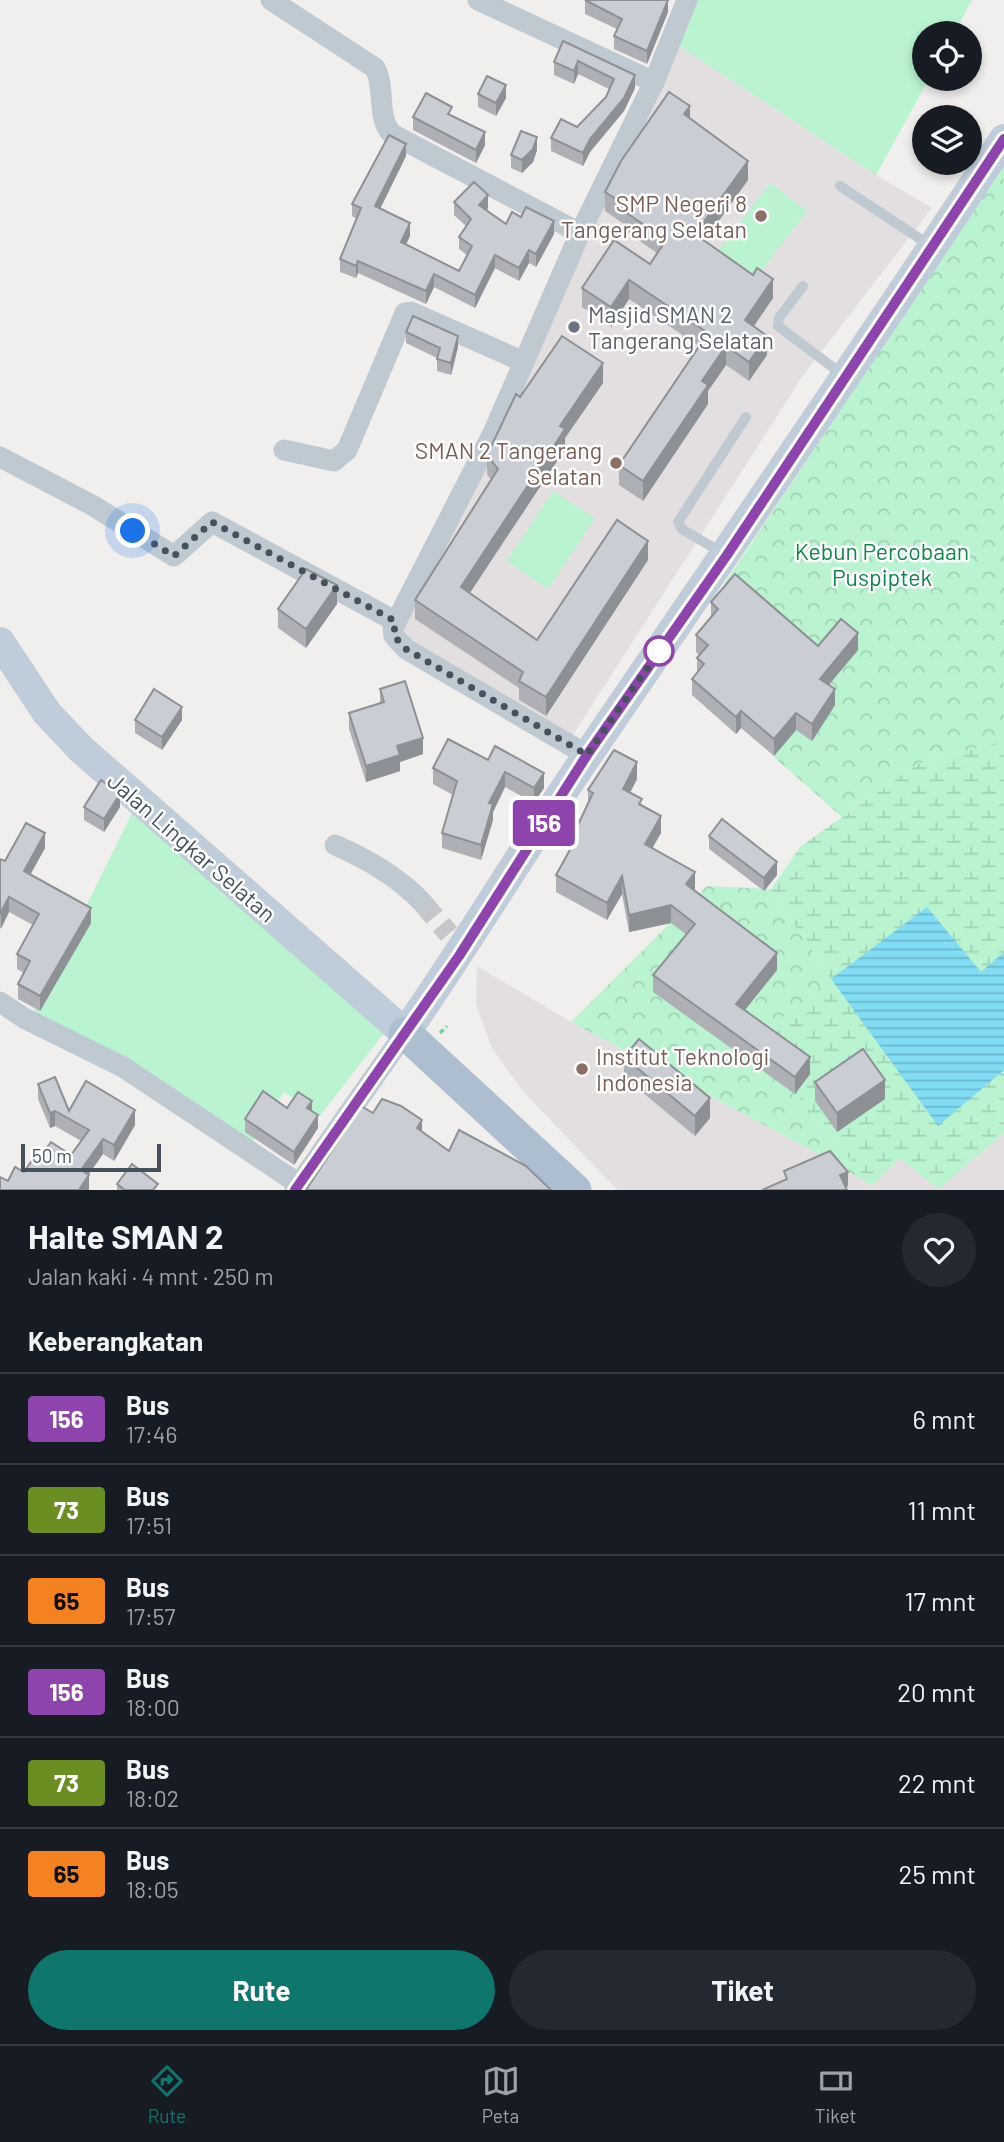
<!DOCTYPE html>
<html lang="id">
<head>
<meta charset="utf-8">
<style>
  :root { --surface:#171b24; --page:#242831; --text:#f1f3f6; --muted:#9ea1a6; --line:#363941; --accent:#0f766e }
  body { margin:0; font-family:Barlow,sans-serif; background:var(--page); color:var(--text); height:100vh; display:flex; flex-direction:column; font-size:26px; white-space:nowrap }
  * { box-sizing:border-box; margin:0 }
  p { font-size:23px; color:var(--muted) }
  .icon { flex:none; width:38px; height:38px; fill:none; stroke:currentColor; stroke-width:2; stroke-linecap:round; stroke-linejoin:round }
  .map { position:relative; height:1190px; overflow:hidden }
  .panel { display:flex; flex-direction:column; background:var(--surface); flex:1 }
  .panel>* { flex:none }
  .badge { padding:0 14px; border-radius:5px; font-size:24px; line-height:46px }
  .fabs { position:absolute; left:912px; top:21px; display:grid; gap:14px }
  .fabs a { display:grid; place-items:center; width:70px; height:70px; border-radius:50%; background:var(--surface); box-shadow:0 4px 10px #0003; font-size:35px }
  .scale { position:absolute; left:21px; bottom:18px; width:140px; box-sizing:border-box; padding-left:7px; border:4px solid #45525e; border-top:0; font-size:19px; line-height:24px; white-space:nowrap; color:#45525e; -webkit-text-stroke:5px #fff; paint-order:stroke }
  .you { position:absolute; width:35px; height:35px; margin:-18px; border:5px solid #fff; border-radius:50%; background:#1a73e8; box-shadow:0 0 0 10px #1a73e833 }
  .map>.badge { position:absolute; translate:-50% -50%; box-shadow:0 0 0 4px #fff }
  h2 { padding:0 28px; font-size:26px; line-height:63px }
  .round { display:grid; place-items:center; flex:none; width:74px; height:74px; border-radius:37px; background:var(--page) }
  .summary { display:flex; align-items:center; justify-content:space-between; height:119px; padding:0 28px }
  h1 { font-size:33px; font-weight:700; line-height:52px }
  .action { display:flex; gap:14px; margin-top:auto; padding:14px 28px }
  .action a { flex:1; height:80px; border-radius:42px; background:var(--accent); color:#fff; font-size:28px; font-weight:700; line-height:80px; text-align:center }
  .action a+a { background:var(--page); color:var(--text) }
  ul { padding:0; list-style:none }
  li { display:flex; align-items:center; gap:21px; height:91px; padding:0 28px; border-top:2px solid var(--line) }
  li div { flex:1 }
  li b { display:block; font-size:26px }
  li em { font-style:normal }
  li .badge { min-width:77px; font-weight:700; text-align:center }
  .tabs { display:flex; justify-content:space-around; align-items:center; height:98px; border-top:2px solid var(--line); background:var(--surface); font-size:19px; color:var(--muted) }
  .tabs a { display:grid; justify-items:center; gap:4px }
  .tabs .selected { color:var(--accent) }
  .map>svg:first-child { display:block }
</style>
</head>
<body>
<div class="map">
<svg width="1004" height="1190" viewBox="0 0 1004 1190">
  <defs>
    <pattern id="forest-crowns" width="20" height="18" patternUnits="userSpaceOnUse" patternTransform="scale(1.75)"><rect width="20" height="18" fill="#b9f3cf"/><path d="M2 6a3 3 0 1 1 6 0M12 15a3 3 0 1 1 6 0" fill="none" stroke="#a0d2b4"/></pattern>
    <pattern id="wetland-marsh" width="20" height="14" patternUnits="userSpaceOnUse" patternTransform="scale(1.75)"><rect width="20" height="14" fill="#b9f3cf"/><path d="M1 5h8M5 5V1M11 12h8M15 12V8" fill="none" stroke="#a0d2b4"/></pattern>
    <pattern id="water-rules" width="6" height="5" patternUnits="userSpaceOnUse" patternTransform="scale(1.75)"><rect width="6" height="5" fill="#82ddf4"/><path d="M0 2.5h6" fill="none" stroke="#6cb6c9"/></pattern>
  </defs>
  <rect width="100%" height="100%" fill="#f1eeee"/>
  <!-- education -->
  <g fill="#e3dfe0">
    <path d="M 679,46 L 876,175 L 932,208 L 804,374 L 571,738 L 409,645 L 404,629 Z"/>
    <path d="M 477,966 L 571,1022 L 828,1159 L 872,1186 L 900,1158 L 938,1188 L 1004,1133 L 1004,1190 L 617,1190 L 521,1089 L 492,1048 L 476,1005 Z"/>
  </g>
  <!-- green -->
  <g fill="#b9f3cf">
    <path d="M 695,0 L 972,0 L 954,33 L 924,33 L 924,79 L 929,79 L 876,175 L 679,46 Z"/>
    <path d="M 770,183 L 807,211 L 756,278 L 719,250 Z"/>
    <path d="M 553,491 L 595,518 L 548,589 L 507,561 Z"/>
    <path d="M 134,809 L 394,1020 L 320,1116 L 284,1092 L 248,1149 L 29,1022 Z"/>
  </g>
  <!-- forest -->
  <g fill="url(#forest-crowns)">
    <path d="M 1004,167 L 1004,741 L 918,764 L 842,817 L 774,757 L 824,678 L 724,584 Z"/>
    <path d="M 707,886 L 771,889 L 831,979 L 754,1041 L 872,1186 L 828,1159 L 571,1022 Z"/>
  </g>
  <!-- wetland -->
  <path fill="url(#wetland-marsh)" d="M 1004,741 L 1004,1133 L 938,1189 L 900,1158 L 872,1186 L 753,1041 L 831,979 L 771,889 L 801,846 L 918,764 Z"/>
  <!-- water -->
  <path fill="url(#water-rules)" d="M 927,907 L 981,972 L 1004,952 L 1004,1070 L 938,1126 L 831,979 Z"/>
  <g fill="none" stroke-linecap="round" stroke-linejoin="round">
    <!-- minor-tunnel -->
    <path stroke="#c6c7ca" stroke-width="21" stroke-dasharray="21 10" stroke-linecap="butt" d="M 421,901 L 449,934"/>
    <!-- path -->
    <path stroke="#6dd4a1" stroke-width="3.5" stroke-dasharray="5 3.5" stroke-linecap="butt" d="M 440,1033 L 447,1026"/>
    <!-- service -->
    <g stroke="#bec9d2" stroke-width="10">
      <path d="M 840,186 L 931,246"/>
      <path d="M 803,286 L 779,318 L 778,326 L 843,375"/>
      <path d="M 724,554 L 682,529 L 678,522 L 746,417"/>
    </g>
    <!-- minor -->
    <g stroke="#bec9d2" stroke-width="21">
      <path d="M 271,0 L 375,68 C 386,88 376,118 392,134 L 580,233"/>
      <path d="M 478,0 L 654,82"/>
      <path d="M 284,450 L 334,461 L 347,450 L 405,313 L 411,312 L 524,362"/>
      <path d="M 0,457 L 92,505 L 174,556 L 212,522 L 395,621"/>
      <path d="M 587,755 L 406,649 L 394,636 L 393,628 L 494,431 L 580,233 L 654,82 L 687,0"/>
      <path d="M 335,845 C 369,860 395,875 421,901"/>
      <path d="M 0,1002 L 24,1018 L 123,1067 L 299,1184"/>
      <path d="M 295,1190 L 405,1033"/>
    </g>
    <!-- secondary -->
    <path stroke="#bfccd9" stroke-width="30" d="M 0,642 L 47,713 L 81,749 L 405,1033 C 469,941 526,845 589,753 C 728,549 868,346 1004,139"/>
    <!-- primary -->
    <path stroke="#acbed0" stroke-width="33" d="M 405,1033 L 575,1190"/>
  </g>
  <!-- wall -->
  <g fill="#aeb0b6">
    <path d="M 585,0 L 668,12 L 647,64 L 614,49 L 614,36 L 617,29 L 585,14 Z"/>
    <path d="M 563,41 L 635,88 L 624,111 L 590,152 L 583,166 L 551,151 L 551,138 L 577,127 L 606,97 L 609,89 L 578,74 L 574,84 L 554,75 L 554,62 Z"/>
    <path d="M 478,94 L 506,98 L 496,116 L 478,107 Z"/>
    <path d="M 413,117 L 485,145 L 476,163 L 413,130 Z"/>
    <path d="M 690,119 L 748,180 L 704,241 L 773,298 L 754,326 L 767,355 L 749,381 L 726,365 L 708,391 L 708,404 L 643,501 L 619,485 L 619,465 L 699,346 L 629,299 L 611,327 L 582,307 L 582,288 L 650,264 L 657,253 L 624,230 L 624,224 L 605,211 L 605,192 Z"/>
    <path d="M 537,150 L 533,162 L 522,173 L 511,168 L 511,155 Z"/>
    <path d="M 406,156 L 380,209 L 410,236 L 406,244 L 459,271 L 467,255 L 459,249 L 459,237 L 466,226 L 454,215 L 454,202 L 488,208 L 487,210 L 506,224 L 554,234 L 536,267 L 529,263 L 519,281 L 495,268 L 475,308 L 434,287 L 426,304 L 358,273 L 356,278 L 340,272 L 340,259 L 357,219 L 352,216 L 352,204 Z"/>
    <path d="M 406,332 L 458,347 L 451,375 L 437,371 L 437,358 L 406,343 Z"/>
    <path d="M 603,383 L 565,438 L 565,449 L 470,593 L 537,640 L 648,560 L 546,716 L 519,700 L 519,688 L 415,619 L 415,600 L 491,480 L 487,474 L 487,455 L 520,397 Z"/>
    <path d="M 711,602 L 818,646 L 858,650 L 829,685 L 835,705 L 812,741 L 796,730 L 774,756 L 741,728 L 736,734 L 692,695 L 692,679 L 697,673 L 697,658 L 699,655 L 696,652 L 696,635 L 711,618 Z"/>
    <path d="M 337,604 L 306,648 L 278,628 L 278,609 Z"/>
    <path d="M 380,689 L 423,754 L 400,762 L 400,771 L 366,782 L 349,729 L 349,713 L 380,703 Z"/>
    <path d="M 135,720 L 182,720 L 162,750 L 135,733 Z"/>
    <path d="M 488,760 L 544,788 L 534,803 L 505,787 L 493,812 L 493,820 L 481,860 L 442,848 L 442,833 L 453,795 L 433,784 L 433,768 Z"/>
    <path d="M 637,779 L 630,793 L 642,805 L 661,833 L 652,848 L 777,970 L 745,1010 L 810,1074 L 795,1094 L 653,992 L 653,975 L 687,935 L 671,923 L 629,932 L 622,894 L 607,920 L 556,892 L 556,875 L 569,852 L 569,844 L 588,804 L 588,790 Z"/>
    <path d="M 84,807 L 120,807 L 104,832 L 84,820 Z"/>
    <path d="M 709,836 L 777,875 L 764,891 L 709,849 Z"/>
    <path d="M 45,848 L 31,874 L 91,923 L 40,1011 L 18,999 L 18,984 L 24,973 L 17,969 L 17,954 L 33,925 L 9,912 L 0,929 L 0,859 L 5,861 Z"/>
    <path d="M 624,1057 L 710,1118 L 695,1136 L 624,1077 Z"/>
    <path d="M 815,1082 L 885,1099 L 837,1132 L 815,1101 Z"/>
    <path d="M 38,1084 L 69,1111 L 135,1125 L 114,1161 L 103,1154 L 88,1175 L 89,1190 L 8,1181 L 24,1172 L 43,1153 L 71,1155 L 81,1141 L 55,1126 L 50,1128 L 38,1099 Z"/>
    <path d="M 287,1108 L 312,1111 L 318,1128 L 294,1165 L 245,1132 L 245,1119 Z"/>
    <path d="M 117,1184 L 158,1190 L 117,1190 Z"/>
  </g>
  <!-- shaded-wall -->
  <g fill="#8d9094">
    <path d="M 668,0 L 668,12 L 647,64 L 647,51 Z"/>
    <path d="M 578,61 L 578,74 L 574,84 L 574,71 Z"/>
    <path d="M 635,75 L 635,88 L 624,111 L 590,152 L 583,166 L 583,153 L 590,139 Z"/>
    <path d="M 506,85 L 506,98 L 496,116 L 496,103 Z"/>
    <path d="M 690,106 L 690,125 L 684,114 Z"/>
    <path d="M 485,132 L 485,145 L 476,163 L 476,150 Z"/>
    <path d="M 537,137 L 537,150 L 533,162 L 522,173 L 522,160 Z"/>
    <path d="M 406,144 L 406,156 L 375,219 L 375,206 Z"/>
    <path d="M 748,161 L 748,180 L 695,254 L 695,234 Z"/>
    <path d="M 488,195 L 488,208 L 479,217 L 479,205 Z"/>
    <path d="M 554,221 L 554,234 L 536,267 L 536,254 Z"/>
    <path d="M 410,223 L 410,236 L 401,255 L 401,242 Z"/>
    <path d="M 529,250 L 529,263 L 519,281 L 519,268 Z"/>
    <path d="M 495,255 L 495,268 L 475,308 L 475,295 Z"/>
    <path d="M 358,261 L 358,273 L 356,278 L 356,266 Z"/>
    <path d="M 434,274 L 434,287 L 426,304 L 426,291 Z"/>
    <path d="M 773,279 L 773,298 L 745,339 L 745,320 Z"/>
    <path d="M 629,280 L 629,299 L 611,327 L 611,307 Z"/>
    <path d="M 458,336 L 458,347 L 451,375 L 451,363 Z"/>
    <path d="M 767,336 L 767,355 L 749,381 L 749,362 Z"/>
    <path d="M 726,346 L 726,365 L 708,391 L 708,404 L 643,501 L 643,481 L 702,381 Z"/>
    <path d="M 603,363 L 603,383 L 565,438 L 565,449 L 461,606 L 461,587 L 560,426 Z"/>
    <path d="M 648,541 L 648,560 L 546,716 L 546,697 Z"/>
    <path d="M 337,585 L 337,604 L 306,648 L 306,629 Z"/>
    <path d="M 858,633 L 858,650 L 820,695 L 820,679 Z"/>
    <path d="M 835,689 L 835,705 L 812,741 L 812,724 Z"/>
    <path d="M 182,707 L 182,720 L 162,750 L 162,737 Z"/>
    <path d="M 741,711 L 741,728 L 736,734 L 736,717 Z"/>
    <path d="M 796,713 L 796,730 L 774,756 L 774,739 Z"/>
    <path d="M 423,738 L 423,754 L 400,762 L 400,771 L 366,782 L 366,766 L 397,746 Z"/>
    <path d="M 637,762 L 637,779 L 623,806 L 623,789 Z"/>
    <path d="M 505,772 L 505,787 L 493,812 L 493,820 L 481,860 L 481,845 L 489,803 Z"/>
    <path d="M 544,773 L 544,788 L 534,803 L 534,788 Z"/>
    <path d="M 120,794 L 120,807 L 104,832 L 104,819 Z"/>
    <path d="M 661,816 L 661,833 L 645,861 L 645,844 Z"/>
    <path d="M 45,833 L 45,848 L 24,885 L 24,871 Z"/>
    <path d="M 777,862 L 777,875 L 764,891 L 764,878 Z"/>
    <path d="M 695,872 L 695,889 L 686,901 L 686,884 Z"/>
    <path d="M 622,876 L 622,894 L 607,920 L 607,903 Z"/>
    <path d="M 9,897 L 9,912 L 1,929 L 1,915 Z"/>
    <path d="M 671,905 L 671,923 L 629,932 L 629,915 Z"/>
    <path d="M 91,908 L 91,923 L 40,1011 L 40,996 Z"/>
    <path d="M 777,953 L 777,970 L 736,1021 L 736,1004 Z"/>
    <path d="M 810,1057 L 810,1074 L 795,1094 L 795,1077 Z"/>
    <path d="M 885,1080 L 885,1099 L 837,1132 L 837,1113 Z"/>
    <path d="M 710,1098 L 710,1118 L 695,1136 L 695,1116 Z"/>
    <path d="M 312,1101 L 312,1114 L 307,1108 Z"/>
    <path d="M 135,1110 L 135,1125 L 114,1161 L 114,1145 Z"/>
    <path d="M 55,1111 L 55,1126 L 50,1128 L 50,1113 Z"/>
    <path d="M 318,1115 L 318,1128 L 294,1165 L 294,1152 Z"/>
    <path d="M 422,1120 L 422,1134 L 417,1128 Z"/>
    <path d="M 103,1139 L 103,1154 L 81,1185 L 81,1170 Z"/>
    <path d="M 848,1172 L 848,1186 L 840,1190 L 840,1175 Z"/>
    <path d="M 89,1175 L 89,1190 L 79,1190 Z"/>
  </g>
  <!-- building -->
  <g fill="#cacdd4" stroke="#8d9094" stroke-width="2">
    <path d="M 585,0 L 668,0 L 647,51 L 614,36 L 622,19 Z"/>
    <path d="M 563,41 L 635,75 L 624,98 L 590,139 L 583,153 L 551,138 L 561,119 L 577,127 L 606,97 L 614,79 L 578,61 L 574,71 L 554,62 Z"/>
    <path d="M 487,76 L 506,85 L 496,103 L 478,94 Z"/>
    <path d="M 669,92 L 690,106 L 684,114 L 748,161 L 695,234 L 753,275 L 757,268 L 773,279 L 745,320 L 767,336 L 749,362 L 726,346 L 702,381 L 708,385 L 643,481 L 619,465 L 708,333 L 629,280 L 611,307 L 582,288 L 614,240 L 650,264 L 666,240 L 624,211 L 627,206 L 605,192 L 621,161 Z"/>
    <path d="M 426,93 L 452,107 L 448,114 L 485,132 L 476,150 L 413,117 Z"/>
    <path d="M 521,131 L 537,137 L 533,149 L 522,160 L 511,155 Z"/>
    <path d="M 389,135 L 406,144 L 375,206 L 410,223 L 401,242 L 459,271 L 472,246 L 459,237 L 471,219 L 454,202 L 474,182 L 488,195 L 479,205 L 506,224 L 512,212 L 521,217 L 526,207 L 554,221 L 536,254 L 529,250 L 519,268 L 495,255 L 475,295 L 434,274 L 426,291 L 358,261 L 356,266 L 340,259 L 361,208 L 352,204 Z"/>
    <path d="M 413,316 L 458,336 L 451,363 L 437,359 L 440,348 L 406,332 Z"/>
    <path d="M 562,336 L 603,363 L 560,426 L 565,429 L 461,587 L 537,640 L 617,520 L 648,541 L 546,697 L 519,681 L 523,672 L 415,600 L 498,469 L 487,455 L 516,394 L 520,397 Z"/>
    <path d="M 306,569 L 337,585 L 306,629 L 278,609 Z"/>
    <path d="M 735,574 L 818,646 L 841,619 L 858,633 L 820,679 L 835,689 L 812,724 L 796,713 L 774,739 L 741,711 L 736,717 L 692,679 L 704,664 L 697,658 L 708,645 L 696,635 L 718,609 L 711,602 Z"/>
    <path d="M 405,681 L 423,738 L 397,746 L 400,755 L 366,766 L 349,713 L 384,702 L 380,689 Z"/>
    <path d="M 154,689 L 182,707 L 162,737 L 135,720 Z"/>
    <path d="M 448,739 L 488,760 L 495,746 L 544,773 L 534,788 L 505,772 L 489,803 L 493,804 L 481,845 L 442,833 L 457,781 L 433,768 Z"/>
    <path d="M 614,750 L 637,762 L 623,789 L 642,799 L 639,804 L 661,816 L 645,844 L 695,872 L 686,884 L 777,953 L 736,1004 L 810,1057 L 795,1077 L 653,975 L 695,924 L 671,905 L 629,915 L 622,876 L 607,903 L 556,875 L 572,846 L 569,844 L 593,793 L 588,790 Z"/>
    <path d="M 101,780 L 120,794 L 104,819 L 84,807 Z"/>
    <path d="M 722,819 L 777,862 L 764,878 L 709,836 Z"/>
    <path d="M 26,823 L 45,833 L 24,871 L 91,908 L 40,996 L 18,984 L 30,961 L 17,954 L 39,914 L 9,897 L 0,914 L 0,859 L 5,861 Z"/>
    <path d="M 639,1039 L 710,1098 L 695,1116 L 624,1057 Z"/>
    <path d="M 863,1049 L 885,1080 L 837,1113 L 815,1082 Z"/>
    <path d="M 55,1077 L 69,1111 L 86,1081 L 135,1110 L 114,1145 L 103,1139 L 81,1170 L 89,1175 L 79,1190 L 0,1190 L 0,1177 L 8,1181 L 15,1167 L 24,1172 L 39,1150 L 43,1153 L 51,1142 L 71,1155 L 89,1130 L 55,1111 L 50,1113 L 38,1084 Z"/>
    <path d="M 263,1091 L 287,1108 L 298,1092 L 312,1101 L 307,1108 L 318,1115 L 294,1152 L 245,1119 Z"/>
    <path d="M 382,1099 L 401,1106 L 422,1120 L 417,1128 L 449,1151 L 459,1130 L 526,1166 L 551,1190 L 306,1190 L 361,1106 L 373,1113 Z"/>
    <path d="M 830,1151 L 848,1172 L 840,1175 L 847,1190 L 762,1190 L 787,1179 L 784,1171 Z"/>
    <path d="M 132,1164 L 158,1184 L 153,1190 L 125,1190 L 117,1184 Z"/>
  </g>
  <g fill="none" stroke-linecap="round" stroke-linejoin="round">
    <defs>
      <path id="line" d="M 295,1190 L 459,956 L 587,755 L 727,555 L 1004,139"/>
    </defs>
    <!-- line casing -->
    <use href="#line" stroke="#fff" stroke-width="16"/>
    <!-- line -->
    <use href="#line" stroke="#8e44ad" stroke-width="10"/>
    <!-- walk -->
    <path stroke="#45525e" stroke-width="7" stroke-dasharray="0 12.6" d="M 133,531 L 174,556 L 212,522 L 395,621 L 394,636 L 406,649 L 587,755 L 664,644 L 659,651"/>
  </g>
  <!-- markers -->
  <g fill="#8d6e63" stroke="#fff" stroke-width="2.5">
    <circle cx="761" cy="216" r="7"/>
    <circle cx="616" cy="463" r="7"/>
    <circle cx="582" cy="1069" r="7"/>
  </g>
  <circle fill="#6b7280" stroke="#fff" stroke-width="2.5" cx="574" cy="327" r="7"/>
  <circle fill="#fff" stroke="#8e44ad" stroke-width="3.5" cx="659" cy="651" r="14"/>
  <g text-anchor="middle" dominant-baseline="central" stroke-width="5" stroke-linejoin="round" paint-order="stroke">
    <!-- education labels -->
    <g font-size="23" fill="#785e54" stroke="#fff" text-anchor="end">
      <text x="747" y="203">SMP Negeri 8<tspan x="747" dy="26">Tangerang Selatan</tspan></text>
      <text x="602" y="450">SMAN 2 Tangerang<tspan x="602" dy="26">Selatan</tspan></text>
      <text x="596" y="1056" text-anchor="start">Institut Teknologi<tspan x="596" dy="26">Indonesia</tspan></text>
    </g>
    <!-- worship labels -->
    <g font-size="23" fill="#5b616d" stroke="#fff" text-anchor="start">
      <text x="588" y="314">Masjid SMAN 2<tspan x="588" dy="26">Tangerang Selatan</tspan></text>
    </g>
    <!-- park labels -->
    <g font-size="23" fill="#0e874a" stroke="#fff">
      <text x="882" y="551">Kebun Percobaan<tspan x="882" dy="26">Puspiptek</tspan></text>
    </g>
    <!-- street labels -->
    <g font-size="23" fill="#45525e" stroke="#fff">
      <text transform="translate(192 847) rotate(41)">Jalan Lingkar Selatan</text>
    </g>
  </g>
</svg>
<div class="fabs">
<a><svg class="icon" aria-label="locate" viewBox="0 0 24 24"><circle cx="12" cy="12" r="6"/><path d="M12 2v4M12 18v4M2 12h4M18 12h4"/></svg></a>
<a><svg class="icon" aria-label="layers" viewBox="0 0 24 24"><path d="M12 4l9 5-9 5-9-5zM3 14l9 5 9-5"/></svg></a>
</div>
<div class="scale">50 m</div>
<div class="you" style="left:133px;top:531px"></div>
<b class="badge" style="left:544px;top:823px;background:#8e44ad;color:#fff">156</b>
</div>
<section class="panel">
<div class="summary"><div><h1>Halte SMAN 2</h1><p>Jalan kaki · 4 mnt · 250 m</p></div><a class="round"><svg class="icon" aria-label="heart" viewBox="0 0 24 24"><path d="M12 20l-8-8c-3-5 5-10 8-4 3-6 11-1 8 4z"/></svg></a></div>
<h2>Keberangkatan</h2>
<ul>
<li><span class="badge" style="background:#8e44ad;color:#fff">156</span><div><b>Bus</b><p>17:46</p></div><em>6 mnt</em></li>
<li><span class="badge" style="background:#6b8e23;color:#fff">73</span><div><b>Bus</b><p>17:51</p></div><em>11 mnt</em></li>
<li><span class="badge" style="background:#f58220;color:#111">65</span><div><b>Bus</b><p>17:57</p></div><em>17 mnt</em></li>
<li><span class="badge" style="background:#8e44ad;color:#fff">156</span><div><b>Bus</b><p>18:00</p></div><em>20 mnt</em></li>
<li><span class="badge" style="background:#6b8e23;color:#fff">73</span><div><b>Bus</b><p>18:02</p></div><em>22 mnt</em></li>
<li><span class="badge" style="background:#f58220;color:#111">65</span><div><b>Bus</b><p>18:05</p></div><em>25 mnt</em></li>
</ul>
<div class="action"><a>Rute</a><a>Tiket</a></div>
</section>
<nav class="tabs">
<a class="selected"><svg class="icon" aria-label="directions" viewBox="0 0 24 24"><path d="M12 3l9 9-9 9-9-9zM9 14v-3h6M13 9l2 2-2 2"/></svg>Rute</a>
<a><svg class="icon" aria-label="map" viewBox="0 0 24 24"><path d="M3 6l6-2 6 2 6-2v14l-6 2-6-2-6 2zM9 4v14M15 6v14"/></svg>Peta</a>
<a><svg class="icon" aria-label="tickets" viewBox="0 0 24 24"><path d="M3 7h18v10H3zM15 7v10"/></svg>Tiket</a>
</nav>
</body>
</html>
